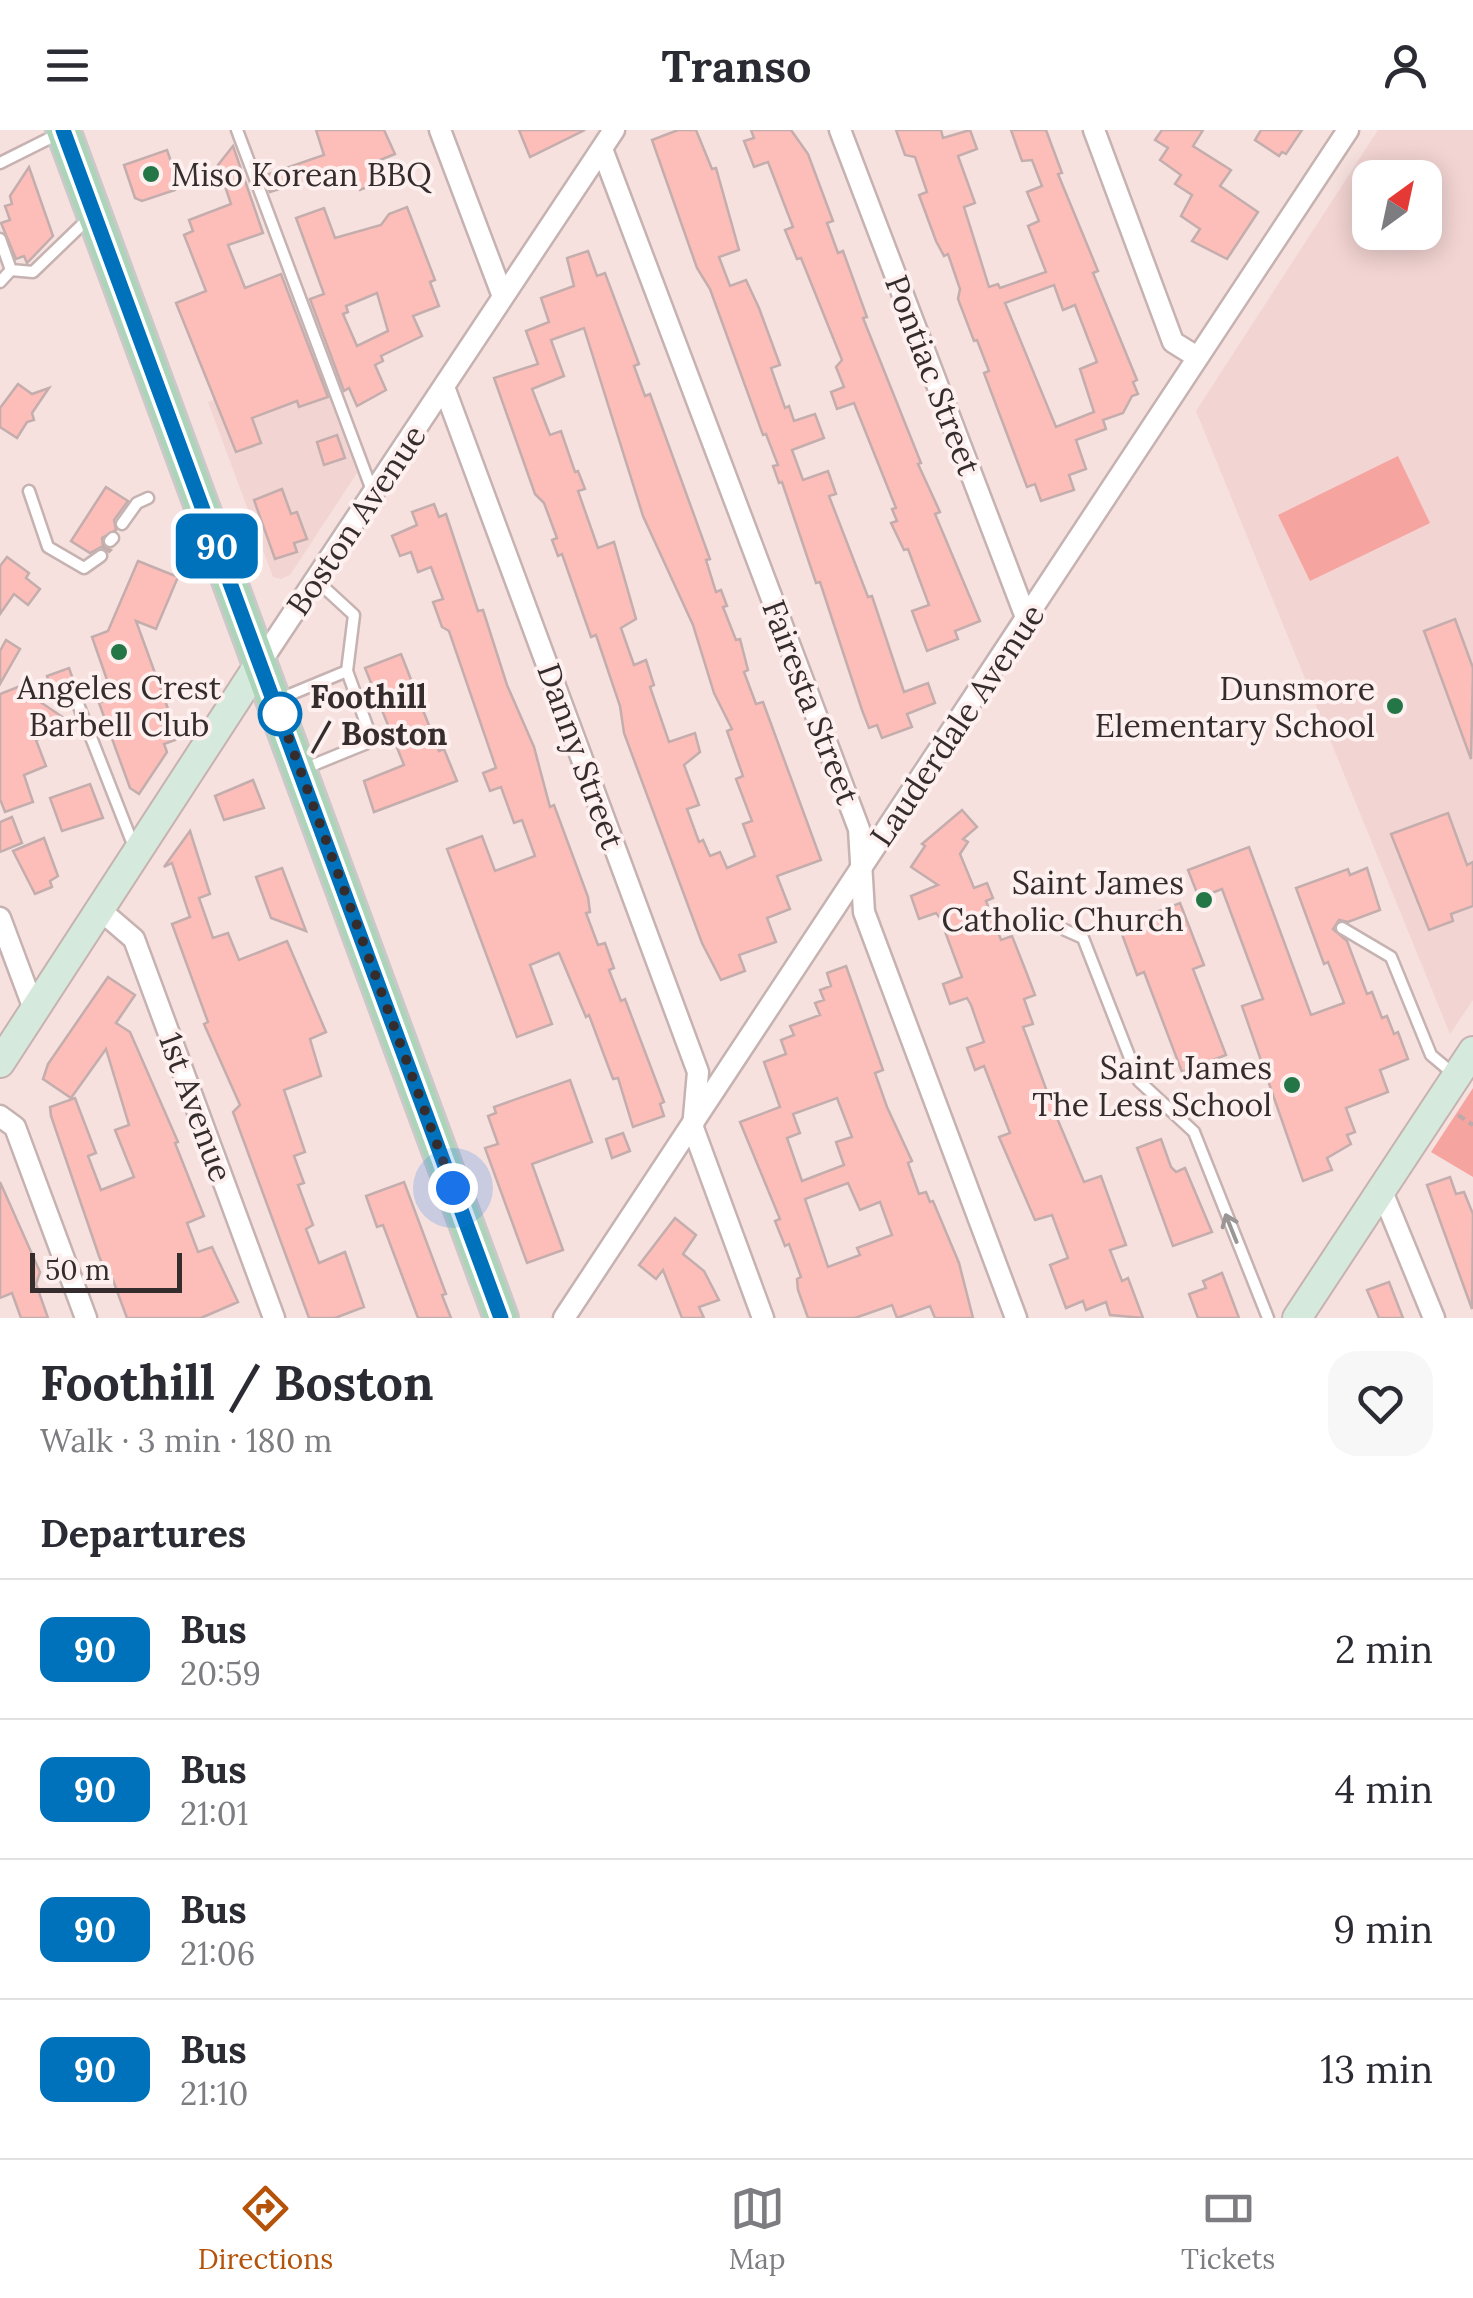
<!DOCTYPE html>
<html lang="en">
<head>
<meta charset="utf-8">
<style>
  :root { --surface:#fff; --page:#f7f7f7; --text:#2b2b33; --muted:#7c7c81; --line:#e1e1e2; --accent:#b45309 }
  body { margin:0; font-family:Lora,serif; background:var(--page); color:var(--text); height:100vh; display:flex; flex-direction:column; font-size:38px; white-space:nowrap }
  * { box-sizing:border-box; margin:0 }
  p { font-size:32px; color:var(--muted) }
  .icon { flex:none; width:55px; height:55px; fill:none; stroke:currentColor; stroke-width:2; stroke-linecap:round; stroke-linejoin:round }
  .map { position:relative; height:1188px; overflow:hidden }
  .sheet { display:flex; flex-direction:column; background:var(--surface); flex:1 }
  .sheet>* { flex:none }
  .badge { padding:0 20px; border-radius:15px; font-size:35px; line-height:65px }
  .needle { width:65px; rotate:33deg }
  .fabs { position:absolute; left:1352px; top:30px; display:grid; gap:20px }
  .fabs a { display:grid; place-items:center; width:90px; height:90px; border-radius:20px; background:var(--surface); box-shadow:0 5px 25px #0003; font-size:50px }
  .scale { position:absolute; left:30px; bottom:25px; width:152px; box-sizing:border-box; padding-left:10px; border:5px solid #352d2d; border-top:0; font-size:28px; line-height:35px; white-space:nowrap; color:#352d2d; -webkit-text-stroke:8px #fdf0ef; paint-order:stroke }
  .you { position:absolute; width:50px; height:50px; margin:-25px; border:8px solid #fff; border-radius:50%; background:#1a73e8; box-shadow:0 0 0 15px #1a73e833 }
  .map>.badge { position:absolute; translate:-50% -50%; box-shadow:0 0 0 5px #fff }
  h2 { padding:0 40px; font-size:38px; line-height:90px }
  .round { display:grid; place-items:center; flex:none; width:105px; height:105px; border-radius:30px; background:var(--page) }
  .headline { display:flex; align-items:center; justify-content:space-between; height:170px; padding:0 40px }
  h1 { font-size:48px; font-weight:700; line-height:75px }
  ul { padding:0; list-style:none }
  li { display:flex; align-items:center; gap:30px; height:140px; padding:0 40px; border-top:2px solid var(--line) }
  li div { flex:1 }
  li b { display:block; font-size:38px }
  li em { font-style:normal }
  li .badge { min-width:110px; font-weight:700; text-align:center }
  header { display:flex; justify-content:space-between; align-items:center; height:130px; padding:0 40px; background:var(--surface); font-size:45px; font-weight:700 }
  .menu { display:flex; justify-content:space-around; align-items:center; height:140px; border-top:2px solid var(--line); background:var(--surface); font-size:28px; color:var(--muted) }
  .menu a { display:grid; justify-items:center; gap:5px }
  .menu .active { color:var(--accent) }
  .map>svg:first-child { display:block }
</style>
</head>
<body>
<header><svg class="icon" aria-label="menu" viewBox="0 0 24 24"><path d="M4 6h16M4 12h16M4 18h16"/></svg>Transo<svg class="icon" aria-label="person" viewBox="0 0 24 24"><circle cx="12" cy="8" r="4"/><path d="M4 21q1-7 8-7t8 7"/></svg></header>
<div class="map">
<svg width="1473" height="1188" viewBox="0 0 1473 1188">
  <rect width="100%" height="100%" fill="#f6e1df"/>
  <!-- built -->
  <g fill="#f2d4d2" fill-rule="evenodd">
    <path d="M 1378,0 L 1473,0 L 1473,870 L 1450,904 L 1196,281 ZM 1370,48 L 1425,48 L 1425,102 L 1370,102 Z"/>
    <path d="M 316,232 L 357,343 L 290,445 L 281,449 L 273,447 L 208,272 Z"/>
  </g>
  <!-- green -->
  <g fill="#f5a4a0">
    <path d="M 1398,326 L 1430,393 L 1310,451 L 1278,385 Z"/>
    <path d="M 1473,958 L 1473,1047 L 1431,1022 Z"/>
  </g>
  <!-- building -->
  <g fill="#fdbdb9" stroke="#c3aead" stroke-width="2.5" fill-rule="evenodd">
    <path d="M 316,0 L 384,0 L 395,24 L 380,30 L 388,48 L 360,60 L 350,43 L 325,54 L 321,46 L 270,62 L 263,46 L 324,25 Z"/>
    <path d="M 519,0 L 585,0 L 530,27 Z"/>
    <path d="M 678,0 L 696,0 L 712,39 L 716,38 L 739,120 L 719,127 L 730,156 L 746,150 L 759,178 L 780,235 L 771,238 L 785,278 L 789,276 L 794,291 L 815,284 L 824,308 L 792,320 L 803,350 L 828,341 L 836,364 L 829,366 L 868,467 L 872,466 L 904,562 L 928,553 L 935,573 L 907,584 L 912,597 L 882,608 L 877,595 L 869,598 L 862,580 L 820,452 L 816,453 L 782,352 L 779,353 L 773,336 L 778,335 L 766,304 L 763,305 L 710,159 L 697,138 L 652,10 Z"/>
    <path d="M 751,0 L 791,0 L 808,24 L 833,91 L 827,93 L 838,123 L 843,121 L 867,187 L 863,188 L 921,333 L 918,334 L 940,382 L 935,384 L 980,491 L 955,501 L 958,509 L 927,521 L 912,481 L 929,475 L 908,419 L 904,420 L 891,393 L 897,391 L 892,379 L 896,378 L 854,273 L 837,279 L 831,262 L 844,257 L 836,237 L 842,230 L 801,128 L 797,129 L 785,100 L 793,97 L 768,32 L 754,37 L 744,11 L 754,8 Z"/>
    <path d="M 896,0 L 941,0 L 943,8 L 970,0 L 977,19 L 958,26 L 975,73 L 964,77 L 989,157 L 998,154 L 1000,158 L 1046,142 L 1028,96 L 1039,91 L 1027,62 L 1042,56 L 1032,30 L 1022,31 L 1011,0 L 1046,0 L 1062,43 L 1058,44 L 1098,141 L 1093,143 L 1137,250 L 1133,252 L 1138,264 L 1132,266 L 1123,283 L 1103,290 L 1106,299 L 1076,310 L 1086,339 L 1069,345 L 1074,360 L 1041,371 L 1035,354 L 1027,357 L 984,243 L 989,241 L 977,210 L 974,211 L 958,169 L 960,159 L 948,124 L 944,126 L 936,111 L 919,65 L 927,62 L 915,27 L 905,25 ZM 1054,155 L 1063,180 L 1075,175 L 1097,232 L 1080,239 L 1094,282 L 1056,297 L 1005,173 Z"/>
    <path d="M 1162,0 L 1203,0 L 1193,16 L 1231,40 L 1220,56 L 1258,82 L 1227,129 L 1192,111 L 1200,99 L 1181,86 L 1192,65 L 1175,54 L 1181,45 L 1160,30 L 1168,18 L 1155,10 Z"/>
    <path d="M 1261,0 L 1302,0 L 1286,24 L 1282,22 L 1279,26 L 1255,10 Z"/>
    <path d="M 233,16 L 263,103 L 228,115 L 245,158 L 281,144 L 328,267 L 299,277 L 297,271 L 252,288 L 261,313 L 236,322 L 176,173 L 206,161 L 184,105 L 193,101 L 189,90 L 231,74 L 218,35 Z"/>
    <path d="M 167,20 L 178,52 L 175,60 L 142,71 L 135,68 L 124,35 Z"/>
    <path d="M 29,37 L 53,106 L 27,133 L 24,126 L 16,129 L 1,93 L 10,90 L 5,76 L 12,74 L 10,66 Z"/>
    <path d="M 407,77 L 435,150 L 430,152 L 439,176 L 413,186 L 422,206 L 381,226 L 383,231 L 375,235 L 386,260 L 357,276 L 349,258 L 344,261 L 310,169 L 324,164 L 296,88 L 324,78 L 335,108 L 381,95 L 389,84 ZM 377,163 L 388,201 L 357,216 L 343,184 L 348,182 L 346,176 Z"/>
    <path d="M 588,121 L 597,146 L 605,143 L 639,234 L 634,236 L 645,266 L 650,264 L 710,429 L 706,430 L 716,462 L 721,460 L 727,476 L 723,477 L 736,510 L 740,509 L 748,540 L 744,542 L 756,574 L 763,572 L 821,730 L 777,746 L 790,779 L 767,788 L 776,812 L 739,825 L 745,841 L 721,850 L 702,813 L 624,603 L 620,576 L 596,505 L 591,507 L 562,424 L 558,426 L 552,410 L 557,408 L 544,373 L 535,364 L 494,248 L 538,234 L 526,201 L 549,192 L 541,168 L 574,156 L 567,128 ZM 584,198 L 643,386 L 693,495 L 714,563 L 732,599 L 727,601 L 743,646 L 736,649 L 752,691 L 743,694 L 755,726 L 727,738 L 720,722 L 710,726 L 703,710 L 699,712 L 687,679 L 699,675 L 684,635 L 700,622 L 695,603 L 669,612 L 650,557 L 654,555 L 646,530 L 634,535 L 621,498 L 636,489 L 614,412 L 598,418 L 578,361 L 585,359 L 578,341 L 575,342 L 561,301 L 550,305 L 532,259 L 564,246 L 551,210 Z"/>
    <path d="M 18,254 L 32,264 L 49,258 L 32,283 L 34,290 L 27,292 L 17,308 L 0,297 L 0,278 Z"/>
    <path d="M 337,305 L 345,328 L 324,335 L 317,312 Z"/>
    <path d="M 106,357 L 128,371 L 114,390 L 116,400 L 102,408 L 103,416 L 111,420 L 109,422 L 101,417 L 90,423 L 71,411 Z"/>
    <path d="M 282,359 L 291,384 L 297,382 L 307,409 L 294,413 L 297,422 L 275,429 L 254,370 Z"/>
    <path d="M 434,374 L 439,387 L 446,384 L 478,481 L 483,480 L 507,555 L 534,617 L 550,677 L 554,675 L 588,767 L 590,782 L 586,783 L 598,815 L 605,813 L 614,838 L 609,840 L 621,871 L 625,869 L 664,972 L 660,974 L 664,986 L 633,997 L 618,948 L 613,949 L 589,885 L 586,887 L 559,823 L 530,835 L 552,894 L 517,907 L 447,719 L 482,706 L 495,741 L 535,726 L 522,690 L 514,693 L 501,657 L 490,661 L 483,643 L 496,638 L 449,501 L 442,497 L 433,472 L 443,469 L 431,437 L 418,442 L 411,422 L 400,426 L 392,406 L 417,395 L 412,382 Z"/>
    <path d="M 7,427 L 29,443 L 26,448 L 40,459 L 28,475 L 14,464 L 0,484 L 0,436 Z"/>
    <path d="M 138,431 L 178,447 L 156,499 L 136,491 L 175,598 L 171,600 L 175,610 L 164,614 L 167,622 L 139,664 L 130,658 L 99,573 L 113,567 L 92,507 L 108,501 Z"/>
    <path d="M 1455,489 L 1473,538 L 1471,629 L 1424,501 Z"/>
    <path d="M 6,510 L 20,519 L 0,554 L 0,521 Z"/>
    <path d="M 401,524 L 439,621 L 444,619 L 457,651 L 374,682 L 364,651 L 404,635 L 365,538 Z"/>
    <path d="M 69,538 L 76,558 L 54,566 L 47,546 Z"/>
    <path d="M 18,557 L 67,590 L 54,594 L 57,603 L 36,610 L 46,636 L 24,645 L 33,672 L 5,682 L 0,669 L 0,564 Z"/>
    <path d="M 253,650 L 264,678 L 224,690 L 215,666 Z"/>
    <path d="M 90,654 L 103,688 L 62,701 L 50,668 Z"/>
    <path d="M 962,680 L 977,697 L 963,709 L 968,712 L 960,724 L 974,758 L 987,753 L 993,768 L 986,771 L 1001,810 L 1012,806 L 1027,844 L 1035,865 L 1024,869 L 1033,894 L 1023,897 L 1028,910 L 1049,967 L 1056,964 L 1062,978 L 1054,981 L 1084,1052 L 1101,1046 L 1126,1115 L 1110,1120 L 1122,1151 L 1128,1148 L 1143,1188 L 1110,1185 L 1106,1172 L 1086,1180 L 1083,1171 L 1066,1178 L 1050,1135 L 1068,1128 L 1065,1120 L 1052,1085 L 1035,1090 L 999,1007 L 1010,1003 L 984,936 L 975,940 L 967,918 L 984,912 L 971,875 L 967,868 L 950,874 L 943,854 L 962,847 L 940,788 L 936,783 L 919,789 L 911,766 L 938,755 L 911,737 L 925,716 L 922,714 Z"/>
    <path d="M 1448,683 L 1467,735 L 1473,732 L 1473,776 L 1451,784 L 1453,791 L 1429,800 L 1391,704 Z"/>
    <path d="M 12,687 L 22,713 L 0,722 L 0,692 Z"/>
    <path d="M 190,701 L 210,764 L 199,768 L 213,808 L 228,803 L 239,830 L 287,811 L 326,902 L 310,909 L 321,946 L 284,960 L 305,1022 L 294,1026 L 304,1053 L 298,1055 L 313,1095 L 306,1099 L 319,1133 L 345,1122 L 364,1177 L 335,1188 L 309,1188 L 233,982 L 240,975 L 204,894 L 208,892 L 172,794 L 190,787 L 172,733 L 164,737 Z"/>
    <path d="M 44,708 L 58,746 L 50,751 L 52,757 L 35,764 L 13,721 Z"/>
    <path d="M 1249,717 L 1311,885 L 1344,873 L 1328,832 L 1324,834 L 1296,758 L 1348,739 L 1350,745 L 1367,738 L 1380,780 L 1348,792 L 1339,790 L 1333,799 L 1347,811 L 1367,864 L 1372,862 L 1382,888 L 1387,886 L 1394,904 L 1398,902 L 1408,929 L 1380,940 L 1388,962 L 1346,978 L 1355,1002 L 1347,1005 L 1351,1014 L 1327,1028 L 1332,1040 L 1303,1051 L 1242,876 L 1263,869 L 1222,759 L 1199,768 L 1188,740 Z"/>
    <path d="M 282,738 L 306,801 L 271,788 L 256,747 Z"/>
    <path d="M 1180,773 L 1204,835 L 1193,839 L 1226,925 L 1182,942 L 1144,842 L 1137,845 L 1119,796 Z"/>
    <path d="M 846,836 L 883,940 L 875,943 L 887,977 L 912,1031 L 908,1033 L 919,1064 L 926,1062 L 930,1072 L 933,1071 L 959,1133 L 973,1188 L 935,1188 L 930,1176 L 897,1188 L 892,1175 L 855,1188 L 808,1188 L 798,1160 L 797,1149 L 801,1147 L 789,1114 L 785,1116 L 775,1091 L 780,1089 L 740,992 L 780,977 L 764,932 L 786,924 L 781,910 L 794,905 L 790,896 L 820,885 L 815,873 L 824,870 L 820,860 L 831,856 L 827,843 ZM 837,968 L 852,1007 L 836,1012 L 844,1035 L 802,1051 L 787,1008 L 800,1003 L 793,984 ZM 848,1053 L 860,1080 L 880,1072 L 892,1105 L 857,1118 L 860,1125 L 828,1137 L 805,1069 Z"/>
    <path d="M 108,847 L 135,865 L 116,893 L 130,902 L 178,1012 L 175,1013 L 204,1086 L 187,1093 L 198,1122 L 212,1117 L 238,1172 L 201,1188 L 127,1188 L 107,1134 L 103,1136 L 99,1126 L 51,986 L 50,977 L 75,968 L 96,1023 L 88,1026 L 101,1060 L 134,1047 L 115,1000 L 129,995 L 106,919 L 71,968 L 43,949 L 48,934 Z"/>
    <path d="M 570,950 L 592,1012 L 532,1034 L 563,1120 L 527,1133 L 485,1018 L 498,1014 L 488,986 L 496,983 L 494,977 Z"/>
    <path d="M 623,1003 L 630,1021 L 612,1028 L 606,1009 Z"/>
    <path d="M 1161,1009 L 1171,1037 L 1176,1042 L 1185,1038 L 1212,1102 L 1173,1116 L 1137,1018 Z"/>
    <path d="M 1450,1047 L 1456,1064 L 1464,1062 L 1473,1084 L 1472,1179 L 1427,1055 Z"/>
    <path d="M 0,1052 L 40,1142 L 36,1154 L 48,1188 L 21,1188 L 12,1163 L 0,1168 Z"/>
    <path d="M 404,1052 L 446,1164 L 442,1165 L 451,1188 L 418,1188 L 383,1095 L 377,1097 L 366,1066 Z"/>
    <path d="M 675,1088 L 696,1105 L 683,1124 L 704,1141 L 719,1170 L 699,1177 L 704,1188 L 682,1188 L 663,1140 L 656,1149 L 639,1135 Z"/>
    <path d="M 1222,1143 L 1239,1188 L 1198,1188 L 1189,1164 L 1206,1158 L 1203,1151 Z"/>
    <path d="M 1389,1152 L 1403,1188 L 1379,1188 L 1367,1160 Z"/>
  </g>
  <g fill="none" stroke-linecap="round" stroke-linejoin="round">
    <defs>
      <g id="lane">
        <path d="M 237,0 L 373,363"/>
        <path d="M 0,33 L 58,4"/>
        <path d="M 0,109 L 11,140 L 33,142 L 90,87"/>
        <path d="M 0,152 L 11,140"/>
        <path d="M 29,361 L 48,417 L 84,438 L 101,426"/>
        <path d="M 122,394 L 137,373 L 148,368"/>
        <path d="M 110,411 L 113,408"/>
        <path d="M 76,569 L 134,717"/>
        <path d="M 277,570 L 347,541 L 354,485 L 316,450"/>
        <path d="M 301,640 L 367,613 L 371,607 L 347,541"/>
        <path d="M 1342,798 L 1391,827 L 1431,925 L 1456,946"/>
        <path d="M 1065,800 L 1083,808 L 1139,951 L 1194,1002 L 1268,1188"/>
      </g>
      <g id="street">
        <path d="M 440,0 L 502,164"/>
        <path d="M 840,0 L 1027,490"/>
        <path d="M 1094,0 L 1173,212 L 1197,227"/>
        <path d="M 602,19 L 859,699 L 864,782 L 1016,1188"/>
        <path d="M 444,257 L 698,942 L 693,998 L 763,1188"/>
        <path d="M 260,533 L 614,0"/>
        <path d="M 99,779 L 134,809 L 274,1188"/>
        <path d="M 0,788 L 34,879"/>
        <path d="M 0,986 L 15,997 L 86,1188"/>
        <path d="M 1381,1059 L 1434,1188"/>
        <path d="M 564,1188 L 1348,0"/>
      </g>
      <g id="secondary">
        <path d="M 0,933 L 260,533"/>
        <path d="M 1297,1188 L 1473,921"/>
      </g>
      <path id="primary" d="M 63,0 L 501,1188"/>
    </defs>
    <!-- lane casing -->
    <use href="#lane" stroke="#c6b2b1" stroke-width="15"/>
    <!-- street casing -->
    <use href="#street" stroke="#c6b2b1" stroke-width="25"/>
    <!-- secondary casing -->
    <use href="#secondary" stroke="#c6b2b1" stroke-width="32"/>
    <!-- primary casing -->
    <use href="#primary" stroke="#cac8c8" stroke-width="38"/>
    <!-- path -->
    <path stroke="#bbaaa9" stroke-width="4" stroke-dasharray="8 5" stroke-linecap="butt" d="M 1458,985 L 1473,995"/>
    <!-- lane -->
    <use href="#lane" stroke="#fff" stroke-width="10"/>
    <!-- street -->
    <use href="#street" stroke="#fff" stroke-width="20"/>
    <!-- secondary -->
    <use href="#secondary" stroke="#d5e9dc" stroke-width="28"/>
    <!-- primary -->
    <use href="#primary" stroke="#abd4b9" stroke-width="32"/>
  </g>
  <!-- one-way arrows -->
  <defs><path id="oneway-shaft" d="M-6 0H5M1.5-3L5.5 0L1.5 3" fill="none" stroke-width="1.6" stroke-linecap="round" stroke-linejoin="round" transform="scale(2.5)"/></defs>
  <use stroke="#9a9696" href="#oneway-shaft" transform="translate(1231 1098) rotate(-112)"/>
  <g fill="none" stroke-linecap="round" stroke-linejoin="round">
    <defs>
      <path id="line" d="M 63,0 L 501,1188"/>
    </defs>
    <!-- line casing -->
    <use href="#line" stroke="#fff" stroke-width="22"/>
    <!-- line -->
    <use href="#line" stroke="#0072bc" stroke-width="15"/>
    <!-- walk -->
    <path stroke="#352d2d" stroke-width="10" stroke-dasharray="0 18" d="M 280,584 L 275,571 L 453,1058"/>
  </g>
  <!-- markers -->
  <g fill="#257647" stroke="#fdf0ef" stroke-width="4">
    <circle cx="151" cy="44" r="10"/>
    <circle cx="119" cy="522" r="10"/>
    <circle cx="1395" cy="576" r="10"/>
    <circle cx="1204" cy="770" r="10"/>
    <circle cx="1292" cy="955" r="10"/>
  </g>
  <circle fill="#fff" stroke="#0072bc" stroke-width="5" cx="280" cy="584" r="20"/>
  <g text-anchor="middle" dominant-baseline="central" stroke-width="8" stroke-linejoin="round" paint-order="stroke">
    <!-- poi labels -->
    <g font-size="32" fill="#352d2d" stroke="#fdf0ef" text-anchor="end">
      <text x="171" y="44" text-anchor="start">Miso Korean BBQ</text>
      <text x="119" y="557" text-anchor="middle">Angeles Crest<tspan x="119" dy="37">Barbell Club</tspan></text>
      <text x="1375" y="558">Dunsmore<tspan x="1375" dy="37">Elementary School</tspan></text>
      <text x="1184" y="752">Saint James<tspan x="1184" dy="37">Catholic Church</tspan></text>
      <text x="1272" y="937">Saint James<tspan x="1272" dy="37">The Less School</tspan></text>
    </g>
    <!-- street labels -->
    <g font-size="32" fill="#352d2d" stroke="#fdf0ef">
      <text transform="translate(933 245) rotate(69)">Pontiac Street</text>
      <text transform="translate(356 390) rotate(-56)">Boston Avenue</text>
      <text transform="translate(811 572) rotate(69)">Fairesta Street</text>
      <text transform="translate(957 595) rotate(-56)">Lauderdale Avenue</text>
      <text transform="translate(581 626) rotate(70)">Danny Street</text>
      <text transform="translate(196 977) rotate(70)">1st Avenue</text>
    </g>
    <!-- stop labels -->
    <g font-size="32" font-weight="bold" fill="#352d2d" stroke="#fdf0ef" text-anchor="start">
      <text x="310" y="566">Foothill<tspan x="310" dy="37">/ Boston</tspan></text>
    </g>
  </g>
</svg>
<div class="fabs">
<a><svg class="needle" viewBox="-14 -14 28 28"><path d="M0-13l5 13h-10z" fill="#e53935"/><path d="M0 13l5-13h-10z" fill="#7c7c81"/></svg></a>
</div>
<div class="scale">50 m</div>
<div class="you" style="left:453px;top:1058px"></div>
<b class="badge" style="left:217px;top:416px;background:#0072bc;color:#fff">90</b>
</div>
<section class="sheet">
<div class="headline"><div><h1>Foothill / Boston</h1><p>Walk · 3 min · 180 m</p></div><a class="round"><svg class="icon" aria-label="heart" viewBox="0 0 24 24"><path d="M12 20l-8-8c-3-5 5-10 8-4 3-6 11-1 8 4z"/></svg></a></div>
<h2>Departures</h2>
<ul>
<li><span class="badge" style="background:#0072bc;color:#fff">90</span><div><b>Bus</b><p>20:59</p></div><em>2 min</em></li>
<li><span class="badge" style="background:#0072bc;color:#fff">90</span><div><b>Bus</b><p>21:01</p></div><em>4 min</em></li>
<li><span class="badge" style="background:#0072bc;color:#fff">90</span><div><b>Bus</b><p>21:06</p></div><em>9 min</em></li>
<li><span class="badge" style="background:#0072bc;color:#fff">90</span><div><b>Bus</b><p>21:10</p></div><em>13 min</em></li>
</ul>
</section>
<nav class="menu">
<a class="active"><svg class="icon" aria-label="directions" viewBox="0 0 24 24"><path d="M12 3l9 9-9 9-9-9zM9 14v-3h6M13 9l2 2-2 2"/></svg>Directions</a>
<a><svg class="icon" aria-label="map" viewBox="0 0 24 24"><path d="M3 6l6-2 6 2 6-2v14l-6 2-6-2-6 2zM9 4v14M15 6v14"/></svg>Map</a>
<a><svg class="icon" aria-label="tickets" viewBox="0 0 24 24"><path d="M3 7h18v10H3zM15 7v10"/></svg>Tickets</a>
</nav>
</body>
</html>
